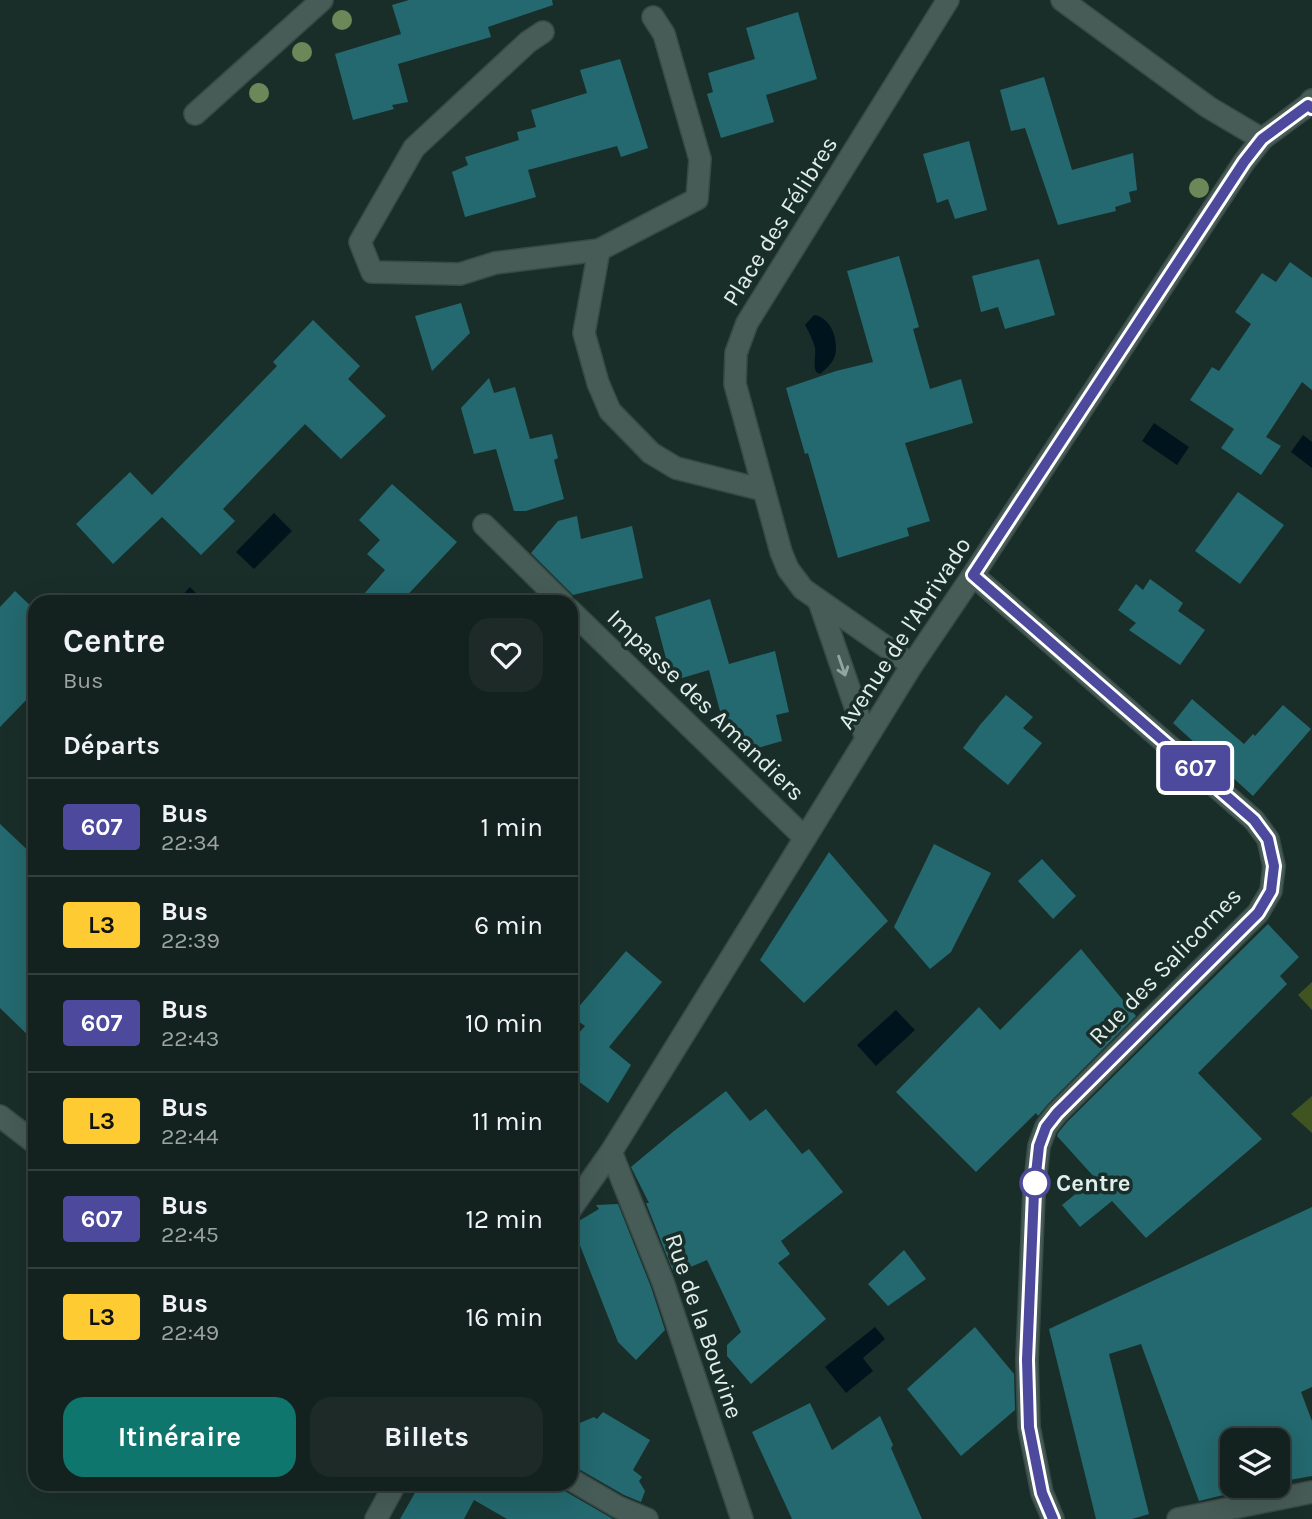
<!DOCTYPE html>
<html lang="fr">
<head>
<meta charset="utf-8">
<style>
  :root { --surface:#14221f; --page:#1d2a28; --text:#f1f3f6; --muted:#9da4a4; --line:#333f3d; --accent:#0f766e }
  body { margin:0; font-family:Karla,sans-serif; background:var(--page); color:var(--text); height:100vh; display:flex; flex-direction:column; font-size:26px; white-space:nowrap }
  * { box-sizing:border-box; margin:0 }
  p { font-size:23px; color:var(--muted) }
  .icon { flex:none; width:38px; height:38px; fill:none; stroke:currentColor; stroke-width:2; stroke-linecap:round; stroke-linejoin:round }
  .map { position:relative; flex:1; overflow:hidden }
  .details { position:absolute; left:28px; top:595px; width:550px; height:896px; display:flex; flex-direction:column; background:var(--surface); border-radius:21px; box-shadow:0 7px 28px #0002,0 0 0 2px var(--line) }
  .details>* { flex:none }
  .badge { padding:0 14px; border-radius:5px; font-size:24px; line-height:46px }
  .buttons { position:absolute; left:1220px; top:1428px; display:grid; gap:14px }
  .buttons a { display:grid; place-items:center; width:70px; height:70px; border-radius:14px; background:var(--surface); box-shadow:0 7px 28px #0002,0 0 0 2px var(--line); font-size:35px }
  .map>.badge { position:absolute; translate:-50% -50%; box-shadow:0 0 0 4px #fff }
  h2 { padding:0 35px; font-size:26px; line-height:63px }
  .round { display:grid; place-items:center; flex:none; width:74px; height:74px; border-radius:21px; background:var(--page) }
  .summary { display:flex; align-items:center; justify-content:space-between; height:119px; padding:0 35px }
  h1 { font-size:33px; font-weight:700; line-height:52px }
  .button { display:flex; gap:14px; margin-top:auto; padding:14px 35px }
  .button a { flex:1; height:80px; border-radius:21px; background:var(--accent); color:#fff; font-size:28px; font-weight:700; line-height:80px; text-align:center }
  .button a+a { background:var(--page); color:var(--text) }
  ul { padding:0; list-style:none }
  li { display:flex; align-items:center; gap:21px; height:98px; padding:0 35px; border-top:2px solid var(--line) }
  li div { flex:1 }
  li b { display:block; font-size:26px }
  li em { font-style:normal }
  li .badge { min-width:77px; font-weight:700; text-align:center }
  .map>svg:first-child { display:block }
</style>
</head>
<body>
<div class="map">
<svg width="1312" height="1519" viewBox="0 0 1312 1519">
  <rect width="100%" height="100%" fill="#1a2e29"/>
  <!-- green -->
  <g fill="#405422">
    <path d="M 1312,982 L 1312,1010 L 1298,995 Z"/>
    <path d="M 1312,1096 L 1312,1133 L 1291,1114 Z"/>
  </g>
  <!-- water -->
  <g fill="#00141d">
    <path d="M 814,315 C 831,317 839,340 835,356 C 832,364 826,369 820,374 L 816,372 C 813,364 816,357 815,348 C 813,340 809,332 805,325 Z"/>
    <path d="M 1154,423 L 1189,447 L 1177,465 L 1142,441 Z"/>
    <path d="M 1303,435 L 1312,442 L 1312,468 L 1291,452 Z"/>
    <path d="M 274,513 L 292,531 L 254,569 L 236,552 Z"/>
    <path d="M 190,587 L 205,602 L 176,602 Z"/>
    <path d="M 896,1010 L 915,1030 L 876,1066 L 857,1045 Z"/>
    <path d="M 875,1327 L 885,1339 L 863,1358 L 873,1371 L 846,1393 L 825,1367 Z"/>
  </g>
  <!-- building -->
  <g fill="#23696f">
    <path d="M 409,0 L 552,0 L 553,5 L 488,27 L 491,37 L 398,64 L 408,102 L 392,105 L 394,109 L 353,120 L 335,54 L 401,34 L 392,5 Z"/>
    <path d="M 798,12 L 817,79 L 766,95 L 774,122 L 721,138 L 707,94 L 713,92 L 708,73 L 755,59 L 746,28 Z"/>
    <path d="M 620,59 L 648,148 L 621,157 L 617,146 L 528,170 L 536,197 L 465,217 L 452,172 L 468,165 L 465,157 L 519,140 L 517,132 L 536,127 L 531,110 L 587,93 L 580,70 Z"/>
    <path d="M 1044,77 L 1072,170 L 1133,153 L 1137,190 L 1129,192 L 1131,202 L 1115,207 L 1116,211 L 1058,225 L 1025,128 L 1011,131 L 1000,90 Z"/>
    <path d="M 969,141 L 987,210 L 955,219 L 948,199 L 937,203 L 923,154 Z"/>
    <path d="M 899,256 L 919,327 L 913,329 L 930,389 L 961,379 L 973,423 L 905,443 L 930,521 L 907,528 L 909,536 L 838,558 L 808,453 L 805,454 L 786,388 L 836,371 L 873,362 L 847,271 Z"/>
    <path d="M 1039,259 L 1055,315 L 1005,329 L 998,307 L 981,312 L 972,276 Z"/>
    <path d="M 1290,262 L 1312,278 L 1312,390 L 1302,382 L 1266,437 L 1281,446 L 1261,475 L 1221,448 L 1234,429 L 1190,400 L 1212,367 L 1219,371 L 1251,324 L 1235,312 L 1262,273 L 1276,282 Z"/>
    <path d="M 461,303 L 470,333 L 432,371 L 415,316 Z"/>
    <path d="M 313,320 L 360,366 L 348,379 L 386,416 L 341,459 L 305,424 L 223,509 L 235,521 L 201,555 L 162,517 L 113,564 L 76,524 L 130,472 L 152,495 L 277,366 L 273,362 Z"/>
    <path d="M 489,378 L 494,393 L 515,387 L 530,439 L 552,434 L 558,458 L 554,460 L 564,499 L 526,511 L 514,511 L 496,449 L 474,454 L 461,408 Z"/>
    <path d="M 392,484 L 457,542 L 401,602 L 357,602 L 385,570 L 367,554 L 380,540 L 359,520 Z"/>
    <path d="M 1238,492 L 1284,525 L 1240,584 L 1195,551 Z"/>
    <path d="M 577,516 L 581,539 L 632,526 L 643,578 L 573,595 L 531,553 L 558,521 Z"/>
    <path d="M 1150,579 L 1183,603 L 1178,611 L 1205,630 L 1180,665 L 1129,630 L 1136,623 L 1118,610 L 1136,584 L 1143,590 Z"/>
    <path d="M 15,591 L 35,610 L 35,691 L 0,727 L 0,607 Z"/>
    <path d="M 710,599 L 729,664 L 775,651 L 789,712 L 776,715 L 782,741 L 744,752 L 735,723 L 724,726 L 709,670 L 672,681 L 655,617 Z"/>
    <path d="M 1006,695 L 1033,717 L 1023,728 L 1042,743 L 1008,785 L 963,748 L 980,725 Z"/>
    <path d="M 1192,699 L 1244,744 L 1253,734 L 1255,736 L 1283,705 L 1311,729 L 1253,796 L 1173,723 Z"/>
    <path d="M 0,824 L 35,857 L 35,1042 L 0,1008 Z"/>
    <path d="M 934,844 L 991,873 L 951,952 L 930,969 L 894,927 Z"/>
    <path d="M 829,852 L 888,921 L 804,1003 L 760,960 Z"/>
    <path d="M 1042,859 L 1076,896 L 1053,919 L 1018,881 Z"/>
    <path d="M 1268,924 L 1299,957 L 1280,976 L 1287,984 L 1198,1073 L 1262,1139 L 1146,1238 L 1112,1201 L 1080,1227 L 1062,1205 L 1095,1178 L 1057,1136 L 1058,1133 L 1067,1122 Z"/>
    <path d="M 1081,949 L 1136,1016 L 1048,1104 L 1038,1116 L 1036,1113 L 976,1172 L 896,1092 L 979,1007 L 1000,1030 Z"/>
    <path d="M 626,951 L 662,982 L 609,1047 L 631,1065 L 608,1103 L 570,1075 L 570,1043 L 585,1026 L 571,1016 Z"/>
    <path d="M 726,1091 L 750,1121 L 766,1109 L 802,1154 L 809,1149 L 843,1192 L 781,1241 L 790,1254 L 778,1263 L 826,1319 L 751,1384 L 727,1356 L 727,1345 L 741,1332 L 707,1260 L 674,1274 L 646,1203 L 649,1203 L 631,1167 L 674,1131 Z"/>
    <path d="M 618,1204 L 651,1287 L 665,1330 L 636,1360 L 618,1342 L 572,1225 L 599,1209 L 596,1205 Z"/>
    <path d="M 1312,1207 L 1312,1387 L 1301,1392 L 1312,1421 L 1312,1476 L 1278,1482 L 1278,1440 L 1232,1440 L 1232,1486 L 1260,1486 L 1199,1501 L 1141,1344 L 1109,1354 L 1149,1514 L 1132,1519 L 1096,1519 L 1049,1329 Z"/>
    <path d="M 904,1250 L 926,1279 L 888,1306 L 868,1284 Z"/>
    <path d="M 975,1327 L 1014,1374 L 1015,1410 L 961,1456 L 907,1389 Z"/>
    <path d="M 810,1403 L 832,1450 L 880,1416 L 893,1445 L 891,1448 L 922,1519 L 792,1519 L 752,1432 Z"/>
    <path d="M 603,1412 L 650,1440 L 633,1470 L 642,1477 L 639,1481 L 645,1491 L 641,1502 L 624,1495 L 577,1468 L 570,1466 L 570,1427 L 594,1417 L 597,1419 Z"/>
    <path d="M 420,1484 L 558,1484 L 563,1490 L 613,1519 L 507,1519 L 474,1500 L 464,1519 L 400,1519 Z"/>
  </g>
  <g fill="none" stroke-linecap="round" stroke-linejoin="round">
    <defs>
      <g id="minor">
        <path d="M 1062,0 L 1208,107 L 1262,139"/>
        <path d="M 543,32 L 528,42 L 414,148 L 360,242 L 372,272 L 460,274 L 495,263 L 599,250 L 697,199 L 700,159 L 664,34 L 653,17"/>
        <path d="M 195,114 L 322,0"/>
        <path d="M 599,250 L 584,333 L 598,383 L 610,411 L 651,453 L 676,468 L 764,490"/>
        <path d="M 484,525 L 562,602"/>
        <path d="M 973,575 L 1254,820 L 1268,839 L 1274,866 L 1271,891 L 1258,913 L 1057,1113 L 1046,1127 L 1039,1146 L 1034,1192 L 1027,1360 L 1029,1427 L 1042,1493 L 1053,1519"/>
        <path d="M 819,601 L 866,738"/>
        <path d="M 570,610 L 805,838"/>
        <path d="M 912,665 L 803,589 L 788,569 L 781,552 L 735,384 L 736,353 L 747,323 L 948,0"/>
        <path d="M 0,1116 L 35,1143"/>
        <path d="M 611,1152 L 663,1282 L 742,1519"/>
        <path d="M 570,1210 L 611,1152 L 912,665 L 973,575 L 1244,162 L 1262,139 L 1308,105 L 1312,100"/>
        <path d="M 570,1479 L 618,1507 L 647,1519"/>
        <path d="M 376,1519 L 395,1484"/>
        <path d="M 1178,1519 L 1312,1492"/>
      </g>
    </defs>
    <!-- minor casing -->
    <use href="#minor" stroke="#394a46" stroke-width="24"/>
    <!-- minor -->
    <use href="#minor" stroke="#475c57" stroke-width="21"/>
  </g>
  <!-- trees -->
  <g fill="#6c8858">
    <circle cx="342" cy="20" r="10"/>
    <circle cx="302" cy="52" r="10"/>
    <circle cx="259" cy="93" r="10"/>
    <circle cx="1199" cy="188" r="10"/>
  </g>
  <!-- one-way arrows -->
  <defs><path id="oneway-shaft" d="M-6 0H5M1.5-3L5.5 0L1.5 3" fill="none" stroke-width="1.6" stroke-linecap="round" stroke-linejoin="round" transform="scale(1.75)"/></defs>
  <use stroke="#94a5a1" href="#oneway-shaft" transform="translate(842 666) rotate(71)"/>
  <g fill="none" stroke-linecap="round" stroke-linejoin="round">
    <defs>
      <path id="line" d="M 1053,1519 L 1042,1493 L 1029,1427 L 1027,1360 L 1034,1192 L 1039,1146 L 1046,1127 L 1057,1113 L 1258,913 L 1271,891 L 1274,866 L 1268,839 L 1254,820 L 973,575 L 1244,162 L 1262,139 L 1308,105 L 1312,108"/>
    </defs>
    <!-- line casing -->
    <use href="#line" stroke="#fff" stroke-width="16"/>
    <!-- line -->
    <use href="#line" stroke="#4d499d" stroke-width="10"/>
  </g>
  <!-- markers -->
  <circle fill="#fff" stroke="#4d499d" stroke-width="3.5" cx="1035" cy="1183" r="14"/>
  <g text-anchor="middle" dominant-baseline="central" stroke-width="7" stroke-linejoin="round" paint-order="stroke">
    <!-- street labels -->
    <g font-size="24" fill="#e2eeeb" stroke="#1a2e29">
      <text transform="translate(780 221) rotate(-58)">Place des Félibres</text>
      <text transform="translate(904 633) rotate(-57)">Avenue de l'Abrivado</text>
      <text transform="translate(706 705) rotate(44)">Impasse des Amandiers</text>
      <text transform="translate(1165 966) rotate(-46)">Rue des Salicornes</text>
      <text transform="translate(704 1326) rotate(71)">Rue de la Bouvine</text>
    </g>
    <!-- stop labels -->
    <g font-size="24" font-weight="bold" fill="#e2eeeb" stroke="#1a2e29" text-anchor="start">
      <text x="1056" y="1183">Centre</text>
    </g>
  </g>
</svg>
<div class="buttons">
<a><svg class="icon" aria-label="layers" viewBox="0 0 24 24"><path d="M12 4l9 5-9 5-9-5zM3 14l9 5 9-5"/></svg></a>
</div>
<b class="badge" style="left:1195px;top:768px;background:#4d499d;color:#fff">607</b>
<section class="details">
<div class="summary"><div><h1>Centre</h1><p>Bus</p></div><a class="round"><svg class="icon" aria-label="heart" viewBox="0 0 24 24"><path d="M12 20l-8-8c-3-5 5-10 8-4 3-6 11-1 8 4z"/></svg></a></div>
<h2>Départs</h2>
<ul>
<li><span class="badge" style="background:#4d499d;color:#fff">607</span><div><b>Bus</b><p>22:34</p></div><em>1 min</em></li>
<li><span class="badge" style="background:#fecb32;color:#111">L3</span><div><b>Bus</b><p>22:39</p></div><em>6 min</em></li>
<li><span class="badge" style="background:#4d499d;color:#fff">607</span><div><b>Bus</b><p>22:43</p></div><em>10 min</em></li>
<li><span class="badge" style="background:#fecb32;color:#111">L3</span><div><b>Bus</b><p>22:44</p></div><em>11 min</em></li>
<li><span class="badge" style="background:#4d499d;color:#fff">607</span><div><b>Bus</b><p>22:45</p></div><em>12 min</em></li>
<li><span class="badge" style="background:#fecb32;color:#111">L3</span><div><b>Bus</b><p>22:49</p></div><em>16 min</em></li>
</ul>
<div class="button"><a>Itinéraire</a><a>Billets</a></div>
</section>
</div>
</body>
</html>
